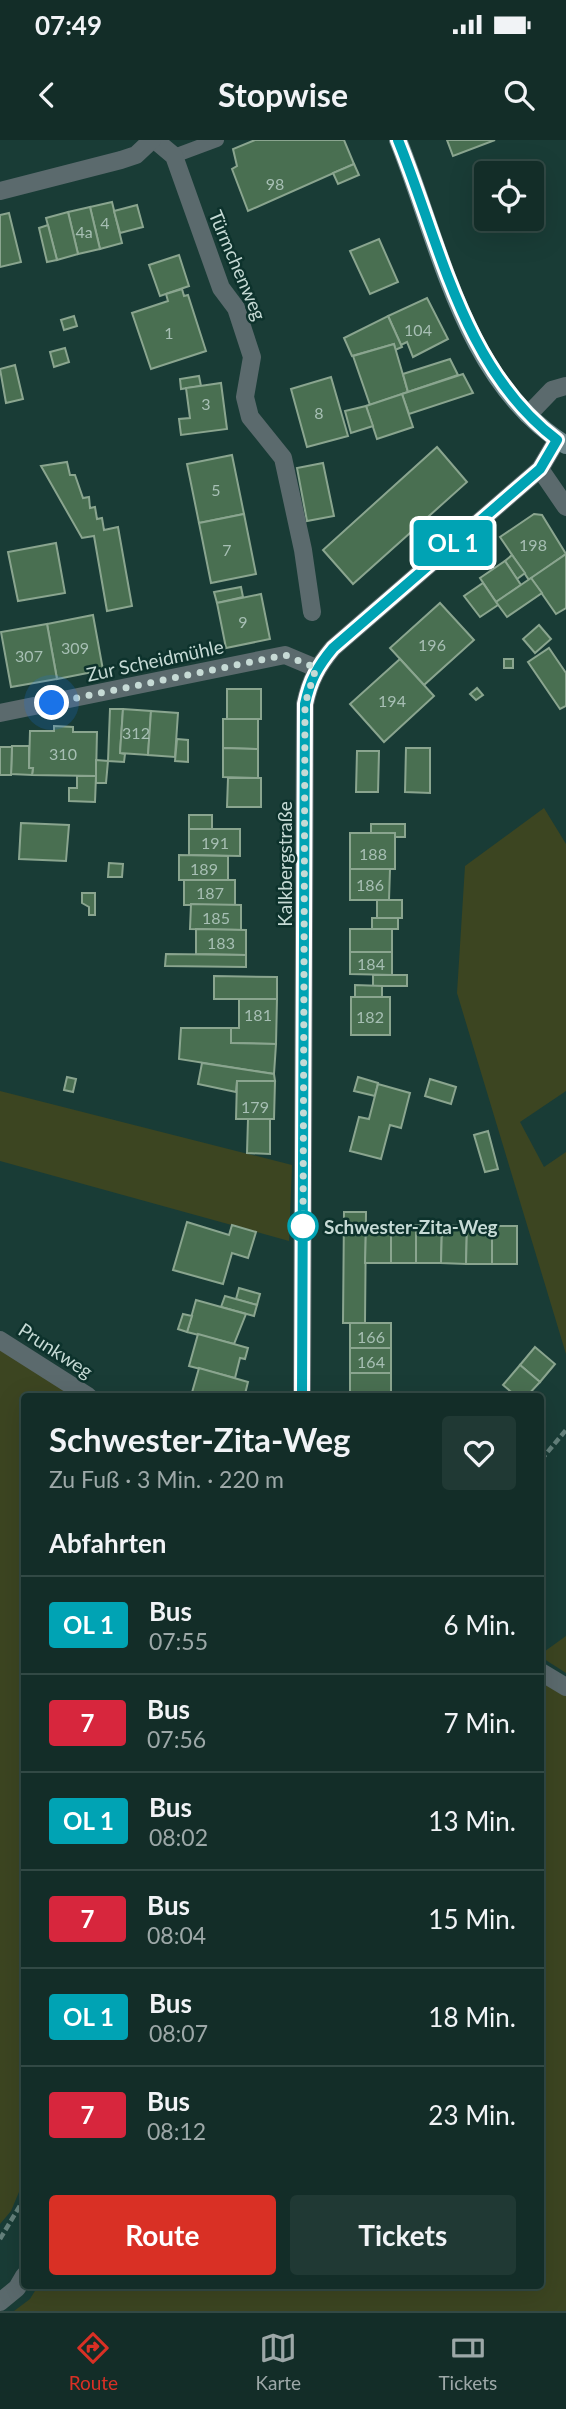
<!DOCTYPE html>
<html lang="de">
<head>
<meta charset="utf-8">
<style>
  :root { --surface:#132d28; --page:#203934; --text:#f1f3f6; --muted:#9da8a8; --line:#324945; --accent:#d93025 }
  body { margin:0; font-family:Lato,sans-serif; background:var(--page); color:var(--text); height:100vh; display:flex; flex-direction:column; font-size:26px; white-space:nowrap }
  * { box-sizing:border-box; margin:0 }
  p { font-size:23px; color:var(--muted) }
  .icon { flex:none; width:38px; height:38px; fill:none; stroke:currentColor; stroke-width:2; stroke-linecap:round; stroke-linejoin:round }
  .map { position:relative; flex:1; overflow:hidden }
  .details { position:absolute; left:21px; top:1253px; width:523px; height:896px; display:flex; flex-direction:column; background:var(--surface); border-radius:7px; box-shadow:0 7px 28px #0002,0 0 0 2px var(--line) }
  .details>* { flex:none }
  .badge { padding:0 14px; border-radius:5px; font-size:24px; line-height:46px }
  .tools { position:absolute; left:474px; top:21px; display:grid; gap:14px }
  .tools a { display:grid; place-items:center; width:70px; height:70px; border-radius:7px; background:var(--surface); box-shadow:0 7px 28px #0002,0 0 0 2px var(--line); font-size:35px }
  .you { position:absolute; width:35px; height:35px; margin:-18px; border:5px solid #fff; border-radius:50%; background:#1a73e8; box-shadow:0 0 0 10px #1a73e833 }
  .map>.badge { position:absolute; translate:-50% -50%; box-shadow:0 0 0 4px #fff }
  h2 { padding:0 28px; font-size:26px; line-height:63px }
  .round { display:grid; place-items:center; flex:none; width:74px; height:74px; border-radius:7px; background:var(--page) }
  .summary { display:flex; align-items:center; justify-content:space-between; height:119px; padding:0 28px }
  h1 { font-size:33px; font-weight:700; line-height:52px }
  .cta { display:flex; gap:14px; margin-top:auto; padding:14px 28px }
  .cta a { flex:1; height:80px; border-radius:7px; background:var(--accent); color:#fff; font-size:28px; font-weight:700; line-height:80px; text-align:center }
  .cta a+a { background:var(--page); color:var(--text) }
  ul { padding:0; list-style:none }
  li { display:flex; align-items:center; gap:21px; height:98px; padding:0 28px; border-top:2px solid var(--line) }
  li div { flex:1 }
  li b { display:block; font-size:26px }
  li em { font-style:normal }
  li .badge { min-width:77px; font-weight:700; text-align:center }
  .status { display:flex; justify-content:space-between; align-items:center; height:49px; padding:0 35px; background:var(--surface); direction:ltr }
  .status svg { height:19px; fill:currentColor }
  header { display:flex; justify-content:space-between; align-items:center; height:91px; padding:0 28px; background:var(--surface); font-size:32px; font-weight:700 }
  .tab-bar { display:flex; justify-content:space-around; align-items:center; height:98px; border-top:2px solid var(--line); background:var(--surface); font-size:19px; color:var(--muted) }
  .tab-bar a { display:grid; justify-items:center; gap:4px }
  .tab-bar .on { color:var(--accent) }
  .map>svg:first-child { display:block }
</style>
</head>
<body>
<div class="status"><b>07:49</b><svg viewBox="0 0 49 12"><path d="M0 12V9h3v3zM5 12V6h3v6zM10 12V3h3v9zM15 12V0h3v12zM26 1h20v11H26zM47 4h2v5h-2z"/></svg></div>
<header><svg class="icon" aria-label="back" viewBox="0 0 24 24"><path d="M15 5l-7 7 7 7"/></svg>Stopwise<svg class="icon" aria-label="search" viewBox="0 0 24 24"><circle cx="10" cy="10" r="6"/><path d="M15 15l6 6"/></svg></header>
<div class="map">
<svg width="566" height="2171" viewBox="0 0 566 2171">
  <rect width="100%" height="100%" fill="#193c36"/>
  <!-- green -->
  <g fill="#3c4521">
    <path d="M 544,668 L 566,704 L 566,951 L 520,982 L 544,1027 L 566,1012 L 566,1214 L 457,853 L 465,726 Z"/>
    <path d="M 0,951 L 292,1025 L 289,1101 L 0,1021 Z"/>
    <path d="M 0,1209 L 73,1256 L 24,1256 L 24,2040 L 11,2071 L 0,2084 Z"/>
    <path d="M 566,1496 L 566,1533 L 541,1517 L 541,1514 Z"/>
    <path d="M 541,1543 L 566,1555 L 566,2171 L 14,2171 L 30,2159 L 38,2146 L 541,2146 Z"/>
  </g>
  <!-- building -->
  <g fill="#496f51" stroke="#8aa58f" stroke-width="2">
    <path d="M 255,0 L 344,0 L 354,24 L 248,71 L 232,29 L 237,26 L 233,9 Z"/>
    <path d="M 447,0 L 495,0 L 453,16 Z"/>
    <path d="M 354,24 L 359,35 L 338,44 L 333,33 Z"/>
    <path d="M 112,62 L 122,103 L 100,109 L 90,67 Z"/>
    <path d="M 137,65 L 143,87 L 120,93 L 114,71 Z"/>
    <path d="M 90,67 L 100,109 L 78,114 L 68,72 Z"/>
    <path d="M 68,72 L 78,114 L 57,120 L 46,78 Z"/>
    <path d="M 9,73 L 21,122 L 0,127 L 0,75 Z"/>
    <path d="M 48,85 L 57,120 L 47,122 L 39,88 Z"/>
    <path d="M 379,99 L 398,142 L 370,154 L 350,111 Z"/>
    <path d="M 179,115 L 189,146 L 160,156 L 149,125 Z"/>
    <path d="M 182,149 L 184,156 L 188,155 L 206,211 L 151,229 L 132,173 L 168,161 L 166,154 Z"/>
    <path d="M 427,158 L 448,199 L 413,217 L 407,202 L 401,205 L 388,176 Z"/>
    <path d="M 74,176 L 77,186 L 64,190 L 61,180 Z"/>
    <path d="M 388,176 L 402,207 L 395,210 L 394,204 L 352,216 L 344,198 Z"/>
    <path d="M 394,204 L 408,252 L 370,265 L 353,216 Z"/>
    <path d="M 65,208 L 69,222 L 54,227 L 50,212 Z"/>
    <path d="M 450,219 L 458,235 L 408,252 L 403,234 Z"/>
    <path d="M 15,225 L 23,259 L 6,263 L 0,229 Z"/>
    <path d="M 463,234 L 473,253 L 409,274 L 402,254 Z"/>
    <path d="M 199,236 L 201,246 L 181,249 L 180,239 Z"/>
    <path d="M 331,237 L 348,296 L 307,307 L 291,249 Z"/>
    <path d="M 221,243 L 227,289 L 181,295 L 179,279 L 190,278 L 186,248 Z"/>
    <path d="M 402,254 L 413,287 L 377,299 L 366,266 Z"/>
    <path d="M 366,266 L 373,286 L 351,293 L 345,271 Z"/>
    <path d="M 437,307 L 467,342 L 353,444 L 323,410 Z"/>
    <path d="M 232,315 L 244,374 L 199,383 L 187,324 Z"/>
    <path d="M 67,322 L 70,335 L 75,335 L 83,358 L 89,357 L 90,368 L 95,367 L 97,379 L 102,378 L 104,390 L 118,387 L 132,466 L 107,471 L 94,396 L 82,398 L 41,326 Z"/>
    <path d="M 323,323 L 334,376 L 307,381 L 297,328 Z"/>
    <path d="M 244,374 L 256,434 L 211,443 L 199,383 Z"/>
    <path d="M 534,374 L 542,375 L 566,414 L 529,440 L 500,397 Z"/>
    <path d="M 56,403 L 65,453 L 18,461 L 8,412 Z"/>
    <path d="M 566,414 L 566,468 L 556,474 L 531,438 Z"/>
    <path d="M 512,415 L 525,433 L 517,439 L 505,421 Z"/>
    <path d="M 505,421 L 521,445 L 496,462 L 480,438 Z"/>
    <path d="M 531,438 L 542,453 L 507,477 L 496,462 Z"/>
    <path d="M 483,443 L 498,465 L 480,477 L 464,456 Z"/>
    <path d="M 241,447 L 243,457 L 217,463 L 214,452 Z"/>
    <path d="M 261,454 L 270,499 L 226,508 L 217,463 Z"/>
    <path d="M 440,463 L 474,500 L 424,545 L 390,508 Z"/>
    <path d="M 93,475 L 103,530 L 57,539 L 47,484 Z"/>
    <path d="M 47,484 L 57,539 L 11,547 L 1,492 Z"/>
    <path d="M 539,485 L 551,499 L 535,513 L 523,499 Z"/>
    <path d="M 549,508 L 566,533 L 566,566 L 560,569 L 528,522 Z"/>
    <path d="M 400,519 L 434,556 L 384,602 L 350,564 Z"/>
    <rect x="504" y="519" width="9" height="9"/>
    <path d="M 477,548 L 483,555 L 476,560 L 470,554 Z"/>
    <rect x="227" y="549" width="34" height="30"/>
    <path d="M 110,569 L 123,569 L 120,613 L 125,614 L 124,622 L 108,621 Z"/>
    <path d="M 123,569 L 151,571 L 148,615 L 120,613 Z"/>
    <path d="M 151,571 L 178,573 L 175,617 L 148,615 Z"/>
    <path d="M 223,579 L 258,579 L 258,609 L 223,608 Z"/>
    <path d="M 54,586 L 73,587 L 73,592 L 97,592 L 96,636 L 32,635 L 33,628 L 29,628 L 30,591 L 54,591 Z"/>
    <path d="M 177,599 L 188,600 L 188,622 L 175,621 Z"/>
    <path d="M 12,606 L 29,606 L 29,628 L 33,628 L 32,635 L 11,634 Z"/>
    <path d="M 0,607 L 12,607 L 11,635 L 0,635 Z"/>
    <path d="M 223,608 L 258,609 L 258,638 L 223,637 Z"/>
    <path d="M 406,608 L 430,608 L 430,653 L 405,652 Z"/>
    <path d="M 357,611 L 379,611 L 378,652 L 356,652 Z"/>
    <path d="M 96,620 L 108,621 L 106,643 L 96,643 Z"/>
    <path d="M 77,636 L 96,636 L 95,662 L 69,661 L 69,648 L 77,648 Z"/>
    <path d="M 228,638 L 261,638 L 261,667 L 227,667 Z"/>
    <rect x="189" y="675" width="23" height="14"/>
    <path d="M 21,683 L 69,685 L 66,721 L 19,719 Z"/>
    <path d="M 371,684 L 405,684 L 405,697 L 395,697 L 395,693 L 371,693 Z"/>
    <path d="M 189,689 L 240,689 L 240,716 L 189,715 Z"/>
    <rect x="350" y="693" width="45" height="36"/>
    <path d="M 179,715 L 228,716 L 228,740 L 179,740 Z"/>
    <path d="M 109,723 L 123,724 L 122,737 L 108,737 Z"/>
    <path d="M 350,729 L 390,729 L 389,760 L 350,760 Z"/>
    <rect x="184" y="740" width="51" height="25"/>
    <path d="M 82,753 L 95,753 L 95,775 L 89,775 L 89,767 L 82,763 Z"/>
    <rect x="377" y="760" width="25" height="18"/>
    <path d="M 191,764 L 241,765 L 241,790 L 190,789 Z"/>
    <rect x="372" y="778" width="26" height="11"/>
    <path d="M 196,789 L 246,790 L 246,815 L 196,814 Z"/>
    <rect x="350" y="789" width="42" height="23"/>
    <path d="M 350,812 L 392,812 L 392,835 L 350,834 Z"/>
    <path d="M 166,814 L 246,815 L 246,827 L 165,826 Z"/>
    <rect x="373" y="835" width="34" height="11"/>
    <path d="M 214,836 L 277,837 L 277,859 L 214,859 Z"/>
    <path d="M 355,845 L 382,846 L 382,857 L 355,857 Z"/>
    <rect x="351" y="857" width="39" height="38"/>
    <path d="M 239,859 L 277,859 L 276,904 L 231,903 L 231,888 L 239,888 Z"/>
    <path d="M 181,888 L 231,888 L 231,903 L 276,904 L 274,934 L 179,919 Z"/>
    <path d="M 202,923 L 274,934 L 275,941 L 237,941 L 236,952 L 198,944 Z"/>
    <path d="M 67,937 L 76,939 L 73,952 L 64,950 Z"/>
    <path d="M 358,937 L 378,943 L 375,956 L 354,951 Z"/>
    <path d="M 430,939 L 456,947 L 451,964 L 425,956 Z"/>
    <path d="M 237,941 L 275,941 L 274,979 L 236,979 Z"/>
    <path d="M 378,944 L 410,953 L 401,988 L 390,985 L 381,1019 L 350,1011 L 359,977 L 369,979 Z"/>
    <path d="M 248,979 L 270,979 L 270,1014 L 247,1013 Z"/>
    <path d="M 488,991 L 498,1029 L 485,1032 L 474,995 Z"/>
    <path d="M 344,1072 L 366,1072 L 365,1183 L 343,1183 Z"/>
    <path d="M 187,1082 L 229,1095 L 232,1085 L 256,1092 L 248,1118 L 232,1113 L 223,1144 L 173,1130 Z"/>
    <path d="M 366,1085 L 391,1085 L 391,1123 L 365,1123 Z"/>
    <rect x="391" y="1085" width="25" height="38"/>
    <path d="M 416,1085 L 442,1085 L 441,1123 L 416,1123 Z"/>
    <path d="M 442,1085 L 467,1086 L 466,1124 L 441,1123 Z"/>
    <path d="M 467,1086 L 492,1086 L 492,1124 L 466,1124 Z"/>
    <rect x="492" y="1086" width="25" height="38"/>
    <path d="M 239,1148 L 260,1154 L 257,1165 L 236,1159 Z"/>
    <path d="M 225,1156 L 257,1165 L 254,1176 L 221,1167 Z"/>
    <path d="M 196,1160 L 246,1174 L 234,1204 L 187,1192 Z"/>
    <path d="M 183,1174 L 192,1176 L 187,1192 L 178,1189 Z"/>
    <rect x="350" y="1183" width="41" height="25"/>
    <path d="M 198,1194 L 248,1208 L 245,1219 L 240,1218 L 235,1238 L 189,1226 Z"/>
    <path d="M 535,1207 L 555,1224 L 540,1242 L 520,1225 Z"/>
    <rect x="350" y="1208" width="41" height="25"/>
    <path d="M 520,1225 L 540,1242 L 527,1256 L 516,1256 L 503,1245 Z"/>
    <path d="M 199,1228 L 248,1242 L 245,1254 L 241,1253 L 240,1256 L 191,1256 Z"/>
    <rect x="350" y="1233" width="41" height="23"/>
  </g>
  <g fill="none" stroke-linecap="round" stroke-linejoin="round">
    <!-- path -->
    <g stroke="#64807b" stroke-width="4.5" stroke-dasharray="7 3.5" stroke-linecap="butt">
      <path d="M 541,1320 L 566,1290"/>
      <path d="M 0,2099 L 24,2059"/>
    </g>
    <!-- service -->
    <path stroke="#5b6a6d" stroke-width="14" d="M 174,16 L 217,0"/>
    <!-- minor -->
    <g stroke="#5b6a6d" stroke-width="18">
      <path d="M 155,0 L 174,16 L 221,148 L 236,168 L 252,217 L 245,257 L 250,277 L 283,318 L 303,410 L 312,472"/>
      <path d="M 0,51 L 121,20 L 136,15 L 152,0"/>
      <path d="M 528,275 L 552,250 L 566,246"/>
      <path d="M 540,329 L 566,367"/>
      <path d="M 0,573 L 285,515 L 316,528"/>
      <path d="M 0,1200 L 88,1256"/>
      <path d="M 541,1532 L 566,1547"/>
    </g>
    <!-- tertiary -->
    <g stroke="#5b6a6d" stroke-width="18">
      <path d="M 302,1256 L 305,564 C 310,540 318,526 333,508 L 540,329 L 557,300"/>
      <path d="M 0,2162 L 17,2148 L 24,2136"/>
    </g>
    <!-- secondary -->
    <path stroke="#6f888c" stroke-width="18" d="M 398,0 C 440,104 464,242 566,305"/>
  </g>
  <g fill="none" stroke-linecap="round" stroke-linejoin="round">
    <defs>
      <path id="line" d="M 302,1256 L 305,564 C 310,540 318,526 333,508 L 540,329 L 557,300 C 463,229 440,103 398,0"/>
    </defs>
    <!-- line casing -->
    <use href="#line" stroke="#fff" stroke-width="16"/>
    <!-- line -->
    <use href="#line" stroke="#00a3b4" stroke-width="10"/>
    <!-- walk -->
    <path stroke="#c6dad5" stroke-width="7" stroke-dasharray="0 12.6" d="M 52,563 L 285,515 L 316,528 L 305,564 L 303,1086"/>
  </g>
  <!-- markers -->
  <circle fill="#fff" stroke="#00a3b4" stroke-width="3.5" cx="303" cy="1086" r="14"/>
  <g text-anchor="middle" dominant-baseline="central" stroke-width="5" stroke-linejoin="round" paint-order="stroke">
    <!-- number labels -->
    <g font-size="16" fill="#a7bfb4">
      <text x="275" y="43">98</text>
      <text x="105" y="82">4</text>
      <text x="84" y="91">4a</text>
      <text x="418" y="189">104</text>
      <text x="169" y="192">1</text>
      <text x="206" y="263">3</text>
      <text x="319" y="272">8</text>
      <text x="216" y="349">5</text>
      <text x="533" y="404">198</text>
      <text x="227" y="409">7</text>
      <text x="243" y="481">9</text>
      <text x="432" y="504">196</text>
      <text x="75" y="507">309</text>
      <text x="29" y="515">307</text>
      <text x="392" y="560">194</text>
      <text x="136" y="592">312</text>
      <text x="63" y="613">310</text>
      <text x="215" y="702">191</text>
      <text x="373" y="713">188</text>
      <text x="204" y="728">189</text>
      <text x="370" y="744">186</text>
      <text x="210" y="752">187</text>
      <text x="216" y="777">185</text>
      <text x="221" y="802">183</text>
      <text x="371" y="823">184</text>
      <text x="258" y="874">181</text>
      <text x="370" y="876">182</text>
      <text x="255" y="966">179</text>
      <text x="371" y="1196">166</text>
      <text x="371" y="1221">164</text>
    </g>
    <!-- street labels -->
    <g font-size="19" fill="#c6dad5" stroke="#0d322c">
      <text transform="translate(238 125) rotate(67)">Türmchenweg</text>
      <text transform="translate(155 520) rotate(-12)">Zur Scheidmühle</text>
      <text transform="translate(284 724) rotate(-90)">Kalkbergstraße</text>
      <text transform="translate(56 1210) rotate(33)">Prunkweg</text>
    </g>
    <!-- stop labels -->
    <g font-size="19" font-weight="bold" fill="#c6dad5" stroke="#0d322c" text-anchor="start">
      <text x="324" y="1086">Schwester-Zita-Weg</text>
    </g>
  </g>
</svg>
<div class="tools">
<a><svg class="icon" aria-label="locate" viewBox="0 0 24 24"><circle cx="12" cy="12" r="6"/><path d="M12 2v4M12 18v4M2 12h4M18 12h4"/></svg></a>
</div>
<div class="you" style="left:52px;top:563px"></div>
<b class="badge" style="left:453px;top:403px;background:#00a3b4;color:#fff">OL 1</b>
<section class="details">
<div class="summary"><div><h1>Schwester-Zita-Weg</h1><p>Zu Fuß · 3 Min. · 220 m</p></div><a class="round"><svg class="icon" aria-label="heart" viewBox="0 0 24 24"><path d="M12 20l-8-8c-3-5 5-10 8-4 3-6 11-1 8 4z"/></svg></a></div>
<h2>Abfahrten</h2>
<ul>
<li><span class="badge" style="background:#00a3b4;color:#fff">OL 1</span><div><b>Bus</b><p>07:55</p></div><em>6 Min.</em></li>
<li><span class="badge" style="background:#d7263d;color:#fff">7</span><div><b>Bus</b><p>07:56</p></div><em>7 Min.</em></li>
<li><span class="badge" style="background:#00a3b4;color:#fff">OL 1</span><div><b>Bus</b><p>08:02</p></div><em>13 Min.</em></li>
<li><span class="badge" style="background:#d7263d;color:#fff">7</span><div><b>Bus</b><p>08:04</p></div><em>15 Min.</em></li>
<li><span class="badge" style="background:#00a3b4;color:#fff">OL 1</span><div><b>Bus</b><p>08:07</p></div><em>18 Min.</em></li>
<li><span class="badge" style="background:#d7263d;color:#fff">7</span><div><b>Bus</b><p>08:12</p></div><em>23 Min.</em></li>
</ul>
<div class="cta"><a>Route</a><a>Tickets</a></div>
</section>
</div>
<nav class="tab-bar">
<a class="on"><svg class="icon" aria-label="directions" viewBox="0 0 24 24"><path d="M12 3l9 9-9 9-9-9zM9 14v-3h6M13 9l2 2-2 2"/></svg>Route</a>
<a><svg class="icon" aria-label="map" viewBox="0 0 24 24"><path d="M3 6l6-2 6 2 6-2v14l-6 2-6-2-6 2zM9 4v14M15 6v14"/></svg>Karte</a>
<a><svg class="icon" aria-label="tickets" viewBox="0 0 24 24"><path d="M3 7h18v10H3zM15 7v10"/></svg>Tickets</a>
</nav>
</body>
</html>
